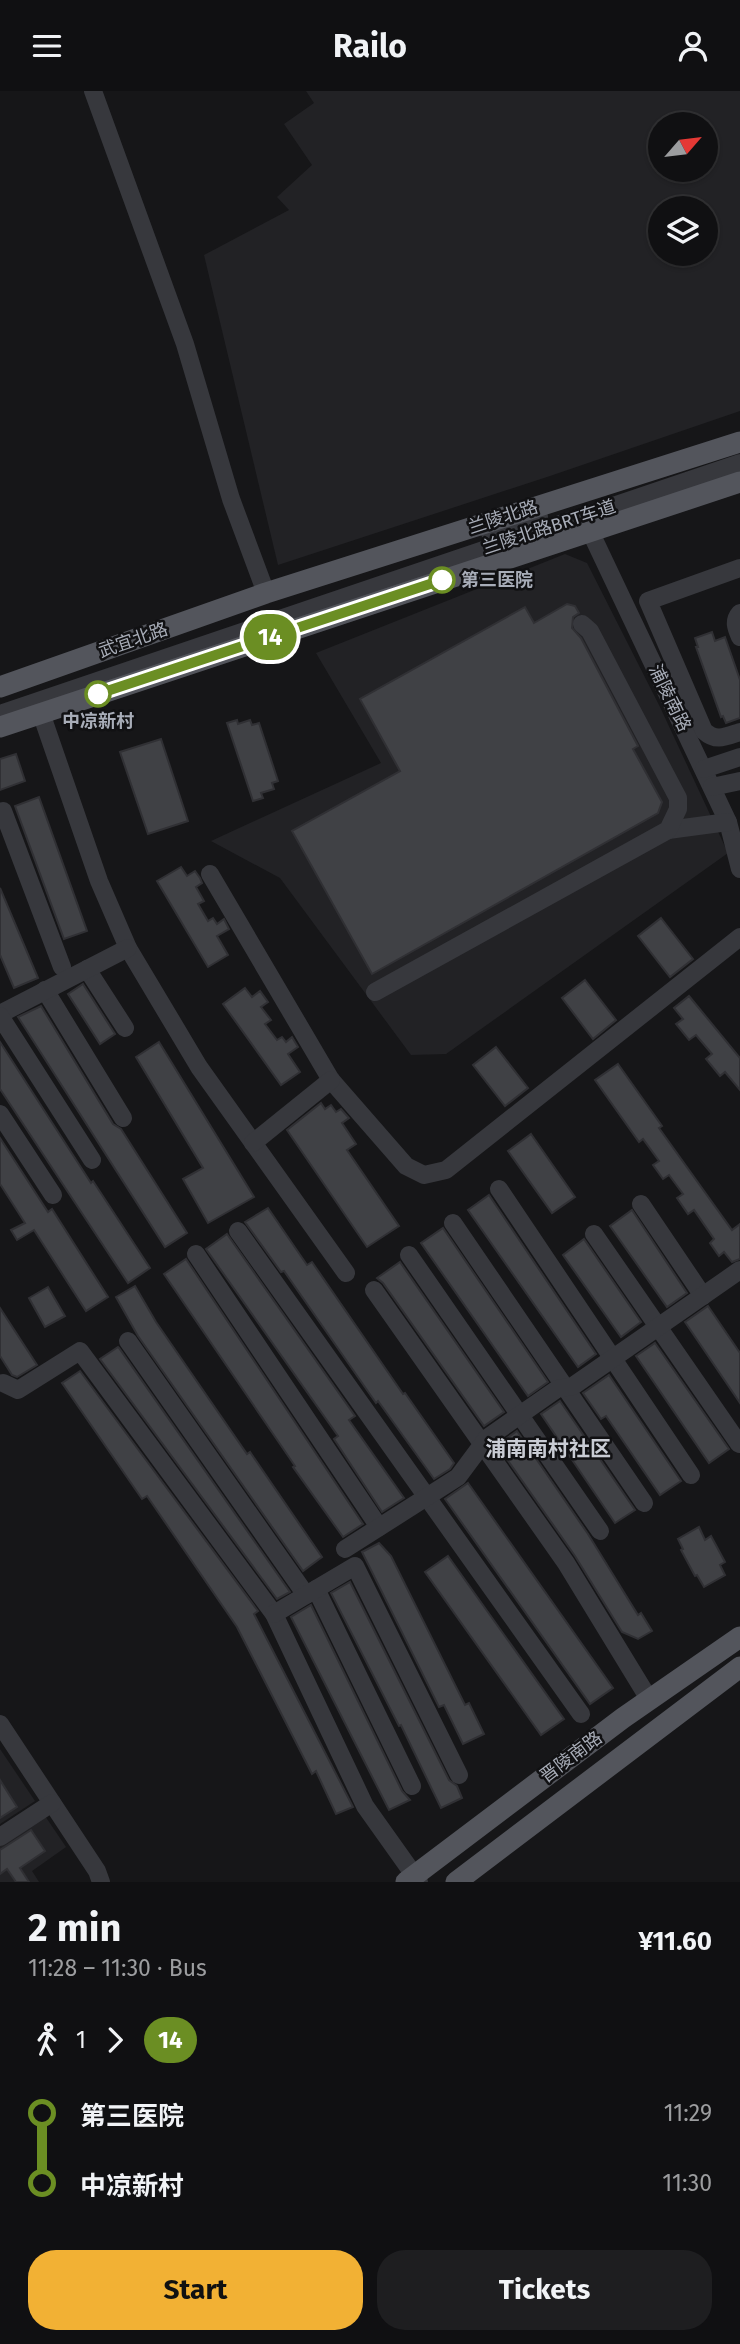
<!DOCTYPE html>
<html lang="en">
<head>
<meta charset="utf-8">
<style>
  :root { --surface:#101012; --page:#1e1e20; --text:#f1f3f6; --muted:#9c9d9f; --line:#303032; --accent:#f2b134 }
  body { margin:0; font-family:"Fira Sans","Noto Sans SC",sans-serif; background:var(--page); color:var(--text); height:100vh; display:flex; flex-direction:column; font-size:26px; white-space:nowrap }
  * { box-sizing:border-box; margin:0 }
  p { font-size:23px; color:var(--muted) }
  .icon { flex:none; width:38px; height:38px; fill:none; stroke:currentColor; stroke-width:2; stroke-linecap:round; stroke-linejoin:round }
  .map { position:relative; height:1791px; overflow:hidden }
  .side { display:flex; flex-direction:column; background:var(--surface); flex:1 }
  .side>* { flex:none }
  .badge { padding:0 14px; border-radius:23px; font-size:24px; line-height:46px }
  .needle { width:46px; rotate:62deg }
  .controls { position:absolute; left:648px; top:21px; display:grid; gap:14px }
  .controls a { display:grid; place-items:center; width:70px; height:70px; border-radius:50%; background:var(--surface); box-shadow:0 2px 5px #0004,0 0 0 2px var(--line); font-size:35px }
  .map>.badge { position:absolute; translate:-50% -50%; box-shadow:0 0 0 4px #fff }
  .legs { display:flex; align-items:center; gap:10px; height:77px; padding:0 28px; font-size:23px }
  .legs p { margin-inline-start:auto }
  .head { display:flex; align-items:center; justify-content:space-between; height:119px; padding:0 28px }
  h1 { font-size:38px; font-weight:700; line-height:52px }
  .button { display:flex; gap:14px; margin-top:auto; padding:14px 28px }
  .button a { flex:1; height:80px; border-radius:28px; background:var(--accent); color:#111; font-size:28px; font-weight:700; line-height:80px; text-align:center }
  .button a+a { background:var(--page); color:var(--text) }
  ul { padding:0 28px; list-style:none }
  li { display:flex; align-items:center; gap:24px; height:70px; font-size:26px }
  li i { display:grid; place-items:center; width:10px; height:100%; margin:0 9px; background:currentColor }
  li i::after { content:''; width:18px; height:18px; margin:-9px; border:5px solid; border-radius:50%; background:var(--surface) }
  li p { margin-inline-start:auto }
  li:first-child i { background:linear-gradient(#0000 50%,currentColor 0) }
  li:last-child i { background:linear-gradient(currentColor 50%,#0000 0) }
  header { display:flex; justify-content:space-between; align-items:center; height:91px; padding:0 28px; background:var(--surface); font-size:32px; font-weight:700 }
  .map>svg:first-child { display:block }
</style>
</head>
<body>
<header><svg class="icon" aria-label="menu" viewBox="0 0 24 24"><path d="M4 6h16M4 12h16M4 18h16"/></svg>Railo<svg class="icon" aria-label="person" viewBox="0 0 24 24"><circle cx="12" cy="8" r="4"/><path d="M4 21q1-7 8-7t8 7"/></svg></header>
<div class="map">
<svg width="740" height="1791" viewBox="0 0 740 1791">
  <rect width="100%" height="100%" fill="#161618"/>
  <!-- built -->
  <g fill="#222225" fill-rule="evenodd">
    <path d="M 306,0 L 740,0 L 740,320 L 550,385 L 278,474 L 204,164 L 289,119 L 277,106 L 312,74 L 284,33 L 314,12 ZM 705,33 L 705,79 L 660,79 L 660,33 ZM 705,117 L 705,163 L 660,163 L 660,117 Z"/>
    <path d="M 565,463 L 587,472 L 660,616 L 728,762 L 446,963 L 411,964 L 280,787 L 211,750 L 381,672 L 316,562 Z"/>
    <path d="M 0,1658 L 35,1710 L 0,1733 Z"/>
    <path d="M 45,1725 L 66,1756 L 32,1780 L 39,1791 L 0,1791 L 0,1755 Z"/>
  </g>
  <!-- building -->
  <g fill="#404145" stroke="#303034" stroke-width="2">
    <path d="M 567,513 L 575,515 L 579,522 L 573,526 L 572,537 L 581,547 L 638,655 L 633,658 L 662,711 L 658,722 L 372,883 L 292,740 L 400,680 L 360,608 L 525,516 L 534,532 Z"/>
    <path d="M 712,541 L 715,550 L 725,546 L 740,589 L 740,627 L 726,632 L 723,625 L 721,626 L 696,556 L 698,556 L 695,547 Z"/>
    <path d="M 237,629 L 238,633 L 250,629 L 252,634 L 259,632 L 278,690 L 272,692 L 274,698 L 261,702 L 263,707 L 253,710 L 227,632 Z"/>
    <path d="M 161,648 L 188,730 L 148,743 L 120,661 Z"/>
    <path d="M 16,663 L 25,690 L 0,699 L 0,668 Z"/>
    <path d="M 39,706 L 87,840 L 64,848 L 15,715 Z"/>
    <path d="M 181,776 L 187,785 L 195,780 L 200,787 L 202,792 L 196,796 L 204,810 L 198,813 L 208,830 L 213,827 L 217,833 L 224,828 L 229,838 L 217,845 L 228,864 L 208,876 L 157,790 Z"/>
    <path d="M 0,797 L 38,887 L 14,897 L 0,864 Z"/>
    <path d="M 661,827 L 693,868 L 670,886 L 638,845 Z"/>
    <path d="M 585,889 L 616,929 L 593,948 L 562,907 Z"/>
    <path d="M 83,893 L 115,943 L 100,953 L 68,903 Z"/>
    <path d="M 245,897 L 252,906 L 260,900 L 268,911 L 261,916 L 271,929 L 265,933 L 277,949 L 282,946 L 286,951 L 292,946 L 298,956 L 288,963 L 300,981 L 281,994 L 223,913 Z"/>
    <path d="M 689,905 L 740,967 L 740,999 L 725,981 L 720,985 L 706,968 L 712,963 L 696,944 L 689,949 L 676,933 L 683,928 L 674,917 Z"/>
    <path d="M 41,915 L 113,1033 L 121,1038 L 187,1142 L 165,1156 L 18,926 Z"/>
    <path d="M 0,951 L 91,1092 L 93,1090 L 150,1177 L 128,1192 L 0,998 Z"/>
    <path d="M 159,951 L 254,1106 L 208,1132 L 183,1088 L 203,1077 L 136,966 Z"/>
    <path d="M 496,956 L 528,997 L 505,1015 L 473,974 Z"/>
    <path d="M 618,973 L 662,1035 L 659,1037 L 732,1139 L 740,1133 L 740,1168 L 732,1171 L 724,1161 L 719,1165 L 710,1152 L 714,1148 L 694,1119 L 688,1123 L 677,1107 L 683,1103 L 669,1084 L 663,1088 L 653,1074 L 659,1070 L 643,1048 L 639,1051 L 595,989 Z"/>
    <path d="M 321,1012 L 325,1018 L 331,1014 L 336,1021 L 341,1018 L 349,1027 L 342,1032 L 356,1053 L 347,1059 L 399,1135 L 367,1156 L 287,1039 Z"/>
    <path d="M 531,1043 L 575,1106 L 552,1122 L 508,1060 Z"/>
    <path d="M 0,1047 L 48,1121 L 52,1118 L 108,1206 L 86,1220 L 34,1139 L 17,1149 L 11,1139 L 25,1132 L 0,1093 Z"/>
    <path d="M 489,1104 L 596,1263 L 578,1276 L 468,1119 Z"/>
    <path d="M 268,1117 L 307,1174 L 312,1171 L 403,1303 L 405,1302 L 454,1372 L 450,1378 L 434,1388 L 378,1310 L 376,1312 L 284,1180 L 281,1181 L 245,1131 Z"/>
    <path d="M 632,1119 L 687,1202 L 667,1216 L 610,1135 Z"/>
    <path d="M 443,1137 L 548,1291 L 528,1305 L 421,1152 Z"/>
    <path d="M 227,1143 L 355,1325 L 349,1329 L 404,1407 L 382,1421 L 334,1348 L 338,1345 L 206,1158 Z"/>
    <path d="M 584,1148 L 641,1231 L 621,1246 L 563,1164 Z"/>
    <path d="M 186,1168 L 363,1433 L 343,1446 L 293,1376 L 295,1375 L 164,1183 Z"/>
    <path d="M 400,1171 L 504,1321 L 484,1335 L 383,1192 L 377,1187 Z"/>
    <path d="M 135,1195 L 156,1231 L 247,1363 L 250,1361 L 322,1466 L 303,1480 L 138,1245 L 116,1206 Z"/>
    <path d="M 48,1196 L 65,1225 L 45,1236 L 29,1207 Z"/>
    <path d="M 708,1215 L 740,1262 L 740,1312 L 685,1231 Z"/>
    <path d="M 0,1217 L 37,1274 L 17,1286 L 12,1284 L 0,1265 Z"/>
    <path d="M 655,1252 L 729,1358 L 709,1372 L 636,1265 Z"/>
    <path d="M 118,1256 L 119,1257 L 290,1501 L 277,1508 L 100,1268 Z"/>
    <path d="M 80,1280 L 258,1520 L 254,1523 L 353,1716 L 336,1723 L 316,1680 L 312,1683 L 237,1536 L 147,1405 L 142,1408 L 62,1292 Z"/>
    <path d="M 609,1284 L 681,1390 L 660,1404 L 606,1325 L 601,1328 L 583,1302 Z"/>
    <path d="M 560,1310 L 635,1419 L 615,1432 L 541,1323 Z"/>
    <path d="M 517,1340 L 588,1443 L 638,1524 L 641,1522 L 652,1540 L 638,1548 L 622,1541 L 575,1465 L 497,1354 Z"/>
    <path d="M 468,1392 L 613,1597 L 590,1613 L 445,1408 Z"/>
    <path d="M 699,1436 L 705,1449 L 711,1445 L 725,1471 L 720,1474 L 725,1484 L 704,1496 L 697,1484 L 695,1485 L 681,1459 L 683,1458 L 678,1448 Z"/>
    <path d="M 379,1452 L 391,1465 L 465,1614 L 469,1612 L 484,1643 L 463,1653 L 444,1614 L 439,1616 L 362,1461 Z"/>
    <path d="M 448,1465 L 564,1628 L 541,1644 L 425,1481 Z"/>
    <path d="M 350,1491 L 449,1689 L 457,1695 L 462,1707 L 441,1717 L 401,1634 L 399,1635 L 331,1502 Z"/>
    <path d="M 311,1514 L 402,1700 L 410,1709 L 389,1719 L 291,1526 Z"/>
    <path d="M 0,1689 L 17,1716 L 0,1727 Z"/>
    <path d="M 31,1739 L 45,1760 L 20,1777 L 29,1791 L 16,1791 L 7,1778 L 0,1783 L 0,1759 Z"/>
  </g>
  <g fill="none" stroke-linecap="round" stroke-linejoin="round">
    <!-- minor -->
    <g stroke="#37383d" stroke-width="18">
      <path d="M 93,0 L 185,253 L 231,408 L 266,502"/>
      <path d="M 590,440 L 728,731 L 740,778"/>
      <path d="M 490,442 L 539,426"/>
      <path d="M 740,477 L 648,510 L 704,640 C 716,651 725,646 740,641"/>
      <path d="M 740,522 C 733,530 736,537 740,546"/>
      <path d="M 41,622 L 99,790 L 128,857 L 199,976 L 346,1182"/>
      <path d="M 0,623 L 740,372"/>
      <path d="M 704,678 L 740,666"/>
      <path d="M 712,696 L 740,690"/>
      <path d="M 0,721 L 3,720 L 62,876"/>
      <path d="M 668,739 L 728,731"/>
      <path d="M 210,783 L 331,989 L 406,1075 L 424,1084 L 446,1079 L 740,846"/>
      <path d="M 87,878 L 125,937"/>
      <path d="M 45,899 L 123,1027"/>
      <path d="M 375,901 L 668,739 L 678,718 L 678,707 L 590,540 L 582,533"/>
      <path d="M 0,923 L 128,857"/>
      <path d="M 0,925 L 92,1069"/>
      <path d="M 0,1023 L 53,1104"/>
      <path d="M 253,1052 L 331,989"/>
      <path d="M 499,1098 L 691,1384"/>
      <path d="M 641,1113 L 703,1205"/>
      <path d="M 453,1132 L 644,1412"/>
      <path d="M 238,1140 L 581,1623"/>
      <path d="M 594,1143 L 739,1353"/>
      <path d="M 196,1163 L 379,1436"/>
      <path d="M 409,1164 L 600,1440"/>
      <path d="M 374,1199 L 566,1472 L 649,1608"/>
      <path d="M 128,1250 L 306,1504"/>
      <path d="M 3,1292 L 18,1299 L 80,1260 L 274,1523 L 365,1715 L 419,1791"/>
      <path d="M 345,1458 L 458,1386 L 487,1347 L 557,1298 L 573,1295 L 740,1179"/>
      <path d="M 316,1498 L 412,1695"/>
      <path d="M 274,1523 L 355,1475 L 459,1684"/>
      <path d="M 0,1633 L 97,1780 L 101,1791"/>
      <path d="M 0,1746 L 52,1712"/>
    </g>
    <!-- major -->
    <g stroke="#53555c" stroke-width="21">
      <path d="M 0,596 L 266,502 L 740,351"/>
      <path d="M 0,636 L 740,391"/>
      <path d="M 406,1791 L 623,1627 L 740,1546"/>
      <path d="M 456,1791 L 740,1576"/>
    </g>
  </g>
  <g fill="none" stroke-linecap="round" stroke-linejoin="round">
    <defs>
      <path id="line-1" d="M 98,603 L 442,489"/>
    </defs>
    <!-- line-1 casing -->
    <use href="#line-1" stroke="#fff" stroke-width="16"/>
    <!-- line-1 -->
    <use href="#line-1" stroke="#6b8e23" stroke-width="10"/>
  </g>
  <!-- markers -->
  <g fill="#fff" stroke="#6b8e23" stroke-width="3.5">
    <circle cx="442" cy="489" r="12"/>
    <circle cx="98" cy="603" r="12"/>
  </g>
  <g text-anchor="middle" dominant-baseline="central" stroke-width="5" stroke-linejoin="round" paint-order="stroke">
    <!-- street labels -->
    <g font-size="18" fill="#a8adb8" stroke="#111113">
      <text transform="translate(503 426) rotate(-18)">兰陵北路</text>
      <text transform="translate(549 436) rotate(-18)">兰陵北路BRT车道</text>
      <text transform="translate(133 549) rotate(-19)">武宜北路</text>
      <text transform="translate(670 607) rotate(64)">浦陵南路</text>
      <text transform="translate(571 1666) rotate(-37)">晋陵南路</text>
    </g>
    <!-- stop labels -->
    <g font-size="18" font-weight="bold" fill="#a8adb8" stroke="#111113" text-anchor="start">
      <text x="461" y="489">第三医院</text>
      <text x="98" y="630" text-anchor="middle">中凉新村</text>
    </g>
    <!-- quarter labels -->
    <g font-size="21" font-weight="bold" fill="#c9ccd4" stroke="#111113">
      <text x="548" y="1358">浦南南村社区</text>
    </g>
  </g>
</svg>
<div class="controls">
<a><svg class="needle" viewBox="-14 -14 28 28"><path d="M0-13l5 13h-10z" fill="#e53935"/><path d="M0 13l5-13h-10z" fill="#9c9d9f"/></svg></a>
<a><svg class="icon" aria-label="layers" viewBox="0 0 24 24"><path d="M12 4l9 5-9 5-9-5zM3 14l9 5 9-5"/></svg></a>
</div>
<b class="badge" style="left:270px;top:546px;background:#6b8e23;color:#fff">14</b>
</div>
<section class="side">
<div class="head"><div><h1>2 min</h1><p>11:28 – 11:30 · Bus</p></div><b>¥11.60</b></div>
<div class="legs"><svg class="icon" aria-label="walk" viewBox="0 0 24 24"><circle cx="13" cy="4" r="2"/><path d="M13 8l-2 6 4 7M11 14l-3 7M7 12l3-4h3l4 4"/></svg>1<svg class="icon" aria-label="forward" viewBox="0 0 24 24"><path d="M9 5l7 7-7 7"/></svg><b class="badge" style="background:#6b8e23;color:#fff">14</b></div>
<ul>
<li><i style="color:#6b8e23"></i><b>第三医院</b><p>11:29</p></li>
<li><i style="color:#6b8e23"></i><b>中凉新村</b><p>11:30</p></li>
</ul>
<div class="button"><a>Start</a><a>Tickets</a></div>
</section>
</body>
</html>
